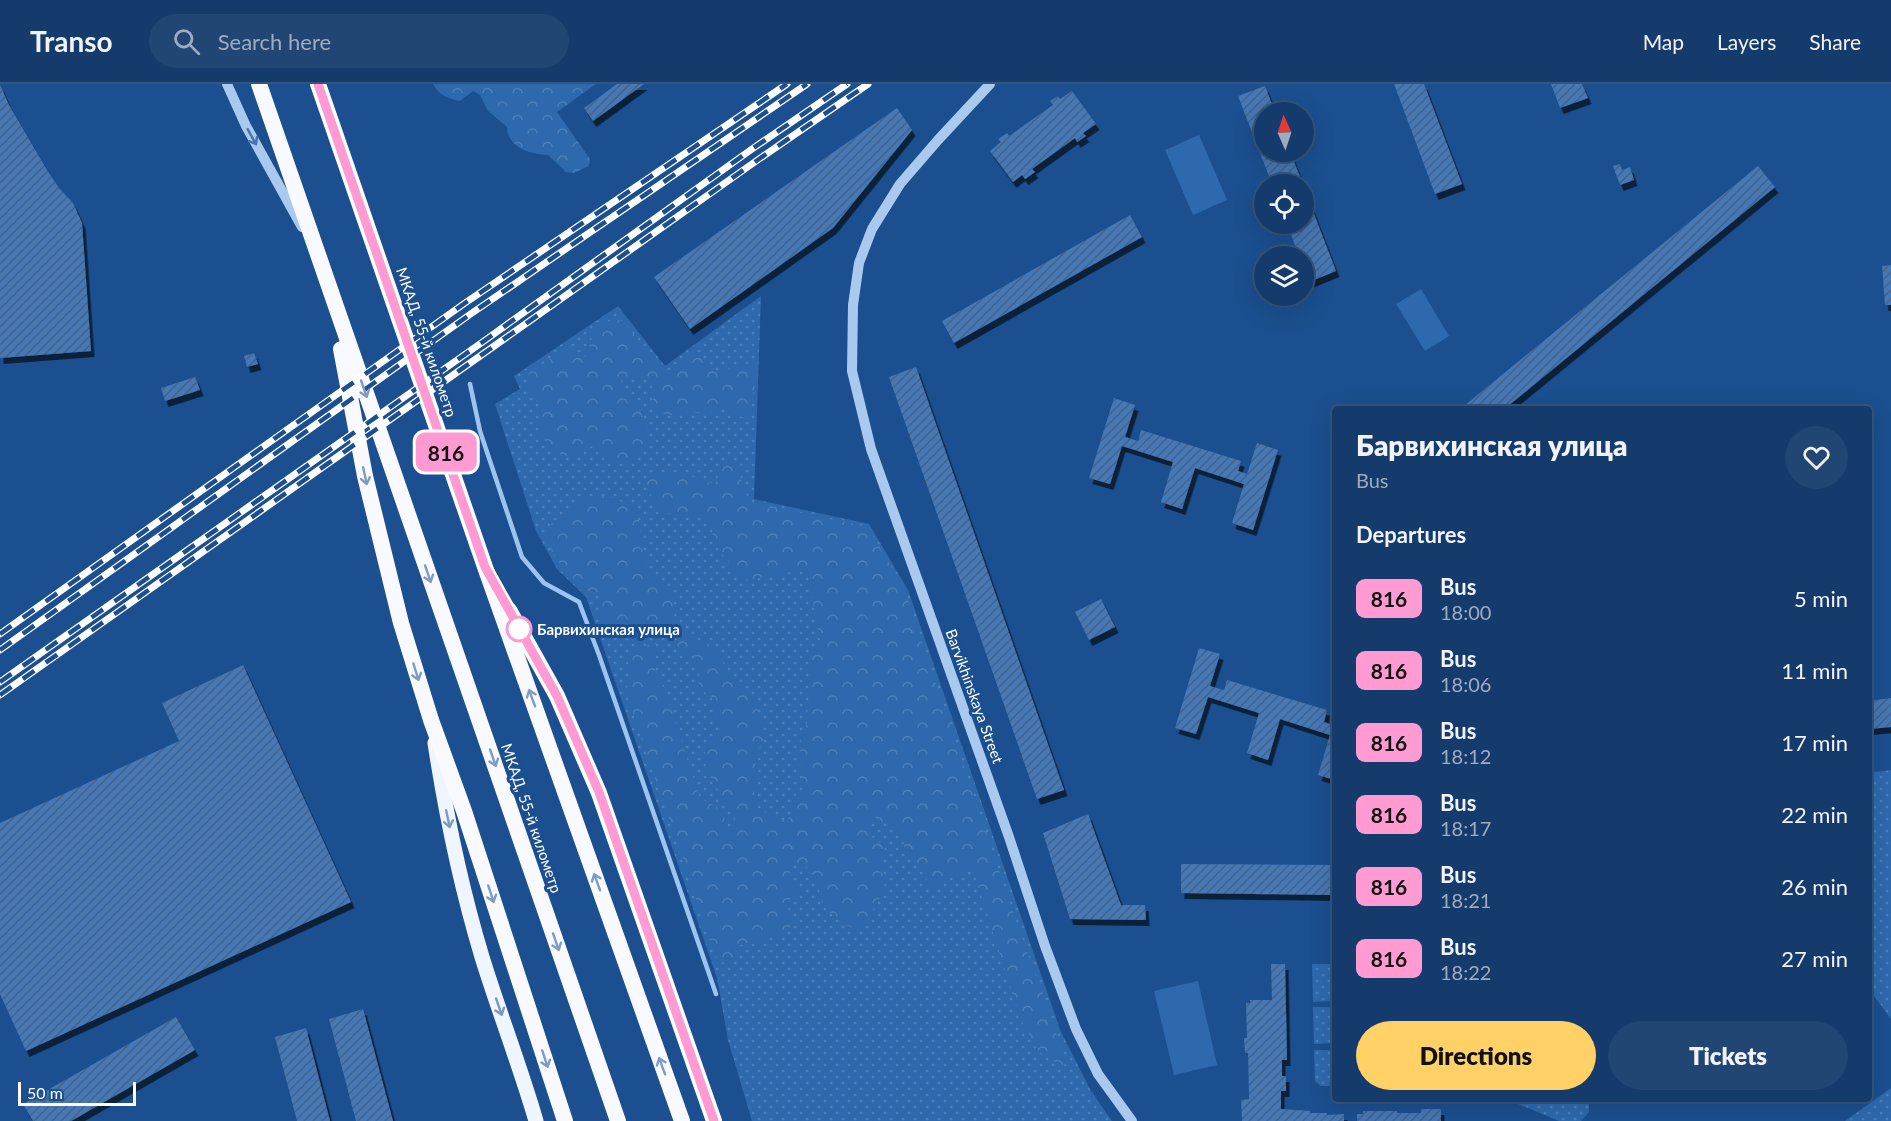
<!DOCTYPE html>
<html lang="en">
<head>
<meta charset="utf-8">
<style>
  :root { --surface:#143b6b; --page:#214673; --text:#f1f3f6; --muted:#9dadc1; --line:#33557e; --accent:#ffd166 }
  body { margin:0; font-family:Lato,sans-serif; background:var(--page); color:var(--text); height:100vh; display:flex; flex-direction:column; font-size:22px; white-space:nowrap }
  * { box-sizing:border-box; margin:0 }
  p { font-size:20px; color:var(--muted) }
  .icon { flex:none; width:33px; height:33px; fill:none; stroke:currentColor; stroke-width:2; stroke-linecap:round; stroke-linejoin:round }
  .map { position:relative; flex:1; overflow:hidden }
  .panel { position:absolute; left:1332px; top:322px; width:540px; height:696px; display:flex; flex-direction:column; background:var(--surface); border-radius:6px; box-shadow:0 6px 24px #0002,0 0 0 2px var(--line) }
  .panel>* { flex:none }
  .badge { padding:0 12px; border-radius:9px; font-size:21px; line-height:39px }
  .needle { width:39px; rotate:357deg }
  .buttons { position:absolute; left:1254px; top:18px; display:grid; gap:12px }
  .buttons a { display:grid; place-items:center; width:60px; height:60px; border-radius:50%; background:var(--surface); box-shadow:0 6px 24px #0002,0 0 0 2px var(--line); font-size:30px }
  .scale { position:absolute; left:18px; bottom:15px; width:118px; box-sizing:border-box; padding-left:6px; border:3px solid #fff; border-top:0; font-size:16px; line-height:21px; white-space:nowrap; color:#fff; -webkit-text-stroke:4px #1b4f8f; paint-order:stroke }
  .map>.badge { position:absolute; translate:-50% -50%; box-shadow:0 0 0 3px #fff }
  h2 { padding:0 24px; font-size:22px; line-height:54px }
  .round { display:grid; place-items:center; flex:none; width:63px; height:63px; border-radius:32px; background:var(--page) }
  .summary { display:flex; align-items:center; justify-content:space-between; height:102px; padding:0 24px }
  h1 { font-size:28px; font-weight:800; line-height:45px }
  .action { display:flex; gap:12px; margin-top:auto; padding:12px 24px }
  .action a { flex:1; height:69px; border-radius:36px; background:var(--accent); color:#111; font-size:24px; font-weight:800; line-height:69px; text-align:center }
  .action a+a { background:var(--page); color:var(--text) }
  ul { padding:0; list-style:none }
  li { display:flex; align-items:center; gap:18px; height:72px; padding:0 24px }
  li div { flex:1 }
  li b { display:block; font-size:22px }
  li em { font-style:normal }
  li .badge { min-width:66px; font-weight:700; text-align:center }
  header { display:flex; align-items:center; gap:36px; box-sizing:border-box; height:84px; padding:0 30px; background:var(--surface); border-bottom:2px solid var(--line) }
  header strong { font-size:28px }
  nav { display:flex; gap:33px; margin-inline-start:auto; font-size:21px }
  .search { width:420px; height:54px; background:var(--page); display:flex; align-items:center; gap:15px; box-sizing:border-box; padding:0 21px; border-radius:33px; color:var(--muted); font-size:22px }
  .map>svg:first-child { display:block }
</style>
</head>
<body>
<header>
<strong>Transo</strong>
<div class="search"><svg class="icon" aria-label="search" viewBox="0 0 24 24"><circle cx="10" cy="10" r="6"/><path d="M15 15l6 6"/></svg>Search here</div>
<nav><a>Map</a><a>Layers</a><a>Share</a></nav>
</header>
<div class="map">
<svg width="1891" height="1037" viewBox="0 0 1891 1037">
  <defs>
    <pattern id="green-dots" width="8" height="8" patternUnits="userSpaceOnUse" patternTransform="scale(1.5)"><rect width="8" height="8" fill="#2e69ad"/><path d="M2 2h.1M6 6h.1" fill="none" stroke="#4d80b9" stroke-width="1.8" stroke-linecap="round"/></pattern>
    <pattern id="forest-crowns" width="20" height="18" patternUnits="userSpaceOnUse" patternTransform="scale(1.5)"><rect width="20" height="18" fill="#2e69ad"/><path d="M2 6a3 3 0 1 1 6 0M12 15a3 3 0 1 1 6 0" fill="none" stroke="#4d80b9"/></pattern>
    <pattern id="building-hatch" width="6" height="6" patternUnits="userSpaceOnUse" patternTransform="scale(1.5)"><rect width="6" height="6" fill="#4478b7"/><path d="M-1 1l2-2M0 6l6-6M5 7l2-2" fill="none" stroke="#486282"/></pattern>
    <filter id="shadow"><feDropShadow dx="3.5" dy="6" stdDeviation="0" flood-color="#0009"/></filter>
  </defs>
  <rect width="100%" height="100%" fill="#1b4f8f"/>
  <!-- green -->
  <g fill="url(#green-dots)">
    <path d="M 761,212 L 754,415 L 869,440 L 908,506 L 1061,948 L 1091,1007 L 1112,1037 L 752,1037 L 728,956 L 717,894 L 586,513 L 557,485 L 536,447 L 495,320 L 520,305 L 514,292 L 618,222 L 665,282 Z"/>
    <path d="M 1891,686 L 1891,935 L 1869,905 L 1869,689 Z"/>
    <path d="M 1312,880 L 1333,880 L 1334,917 L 1313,918 Z"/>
    <path d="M 1313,923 L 1334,923 L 1335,959 L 1314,960 Z"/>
    <path d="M 1314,966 L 1335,966 L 1335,1002 L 1321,1002 L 1315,997 Z"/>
    <path d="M 1891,1004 L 1891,1037 L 1845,1037 Z"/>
    <path d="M 1509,1016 L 1584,1016 L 1589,1017 L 1589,1028 L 1581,1037 L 1559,1037 Z"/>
  </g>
  <!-- forest -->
  <g fill="url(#forest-crowns)">
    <path d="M 433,0 L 596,0 L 557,28 L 590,75 L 589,82 L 574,89 L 566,88 L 548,71 C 530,70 508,64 507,43 L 488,27 L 480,11 L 473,7 L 460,17 C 448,14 439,12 433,0 Z"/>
    <path d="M 620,236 L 627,241 L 662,288 L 678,284 L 689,272 L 698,271 L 714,288 L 747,280 L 754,282 L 757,288 L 749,334 L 741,333 L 728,323 L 709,329 L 676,328 L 669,332 C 654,328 652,315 652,301 C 642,290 636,292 622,293 L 621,300 L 637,317 L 638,324 L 646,338 L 649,354 L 641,369 L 627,380 L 609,380 L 592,362 L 570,373 C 554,367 541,358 538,340 L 543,334 L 542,324 L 527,304 L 529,288 L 566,265 L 579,274 L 587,272 L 593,249 L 604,238 Z"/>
    <path d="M 733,376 L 740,379 L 742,403 L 751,418 L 868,443 L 905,507 L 1007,811 L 1067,980 L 1059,981 L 1039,968 L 1021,936 L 972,783 L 930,804 L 924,789 L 905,771 L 902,746 C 892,737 884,741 874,733 L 868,739 L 872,753 L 885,763 L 882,786 L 885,803 L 862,846 C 847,845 827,830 821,816 C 818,809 820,800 816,793 C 813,788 807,784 802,779 L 794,780 L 790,787 L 797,808 L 786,819 L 795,840 L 767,856 L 747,859 L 738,862 L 732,876 L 724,879 L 717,875 L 625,606 L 634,593 L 630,586 L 626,571 L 632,565 L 656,559 L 653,583 L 662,596 L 700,714 L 721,725 L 726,747 L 733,746 C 734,741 735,736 735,731 C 733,720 724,716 719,708 C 710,694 701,678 706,663 L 713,659 L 721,644 L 714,629 L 712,613 L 698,604 L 699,587 L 695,572 L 680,567 L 676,560 L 681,553 L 692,553 L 720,565 L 726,590 L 755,615 L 764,654 L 754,676 L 760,691 L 754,707 L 755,724 L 785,737 L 791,732 C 791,719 791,713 803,705 C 802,687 794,660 806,646 L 813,565 L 821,561 L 807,485 L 748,496 L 731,489 L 732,481 C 717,466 713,459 711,438 L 704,432 L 661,429 L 645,401 L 650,392 L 657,390 L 664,393 C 670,392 677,389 684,390 C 699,392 697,401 717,398 L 718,382 L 725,377 Z"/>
    <path d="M 609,412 L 632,422 L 639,437 L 642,462 L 649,487 L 672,510 L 675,536 L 665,545 L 612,555 C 594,543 603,529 599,512 C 595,510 590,508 586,506 C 574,497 540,461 547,445 C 552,435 562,437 570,430 C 573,427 575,422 578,419 C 585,412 600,413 609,412 Z"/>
  </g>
  <!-- pitch -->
  <g fill="#2e69ad">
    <path d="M 1199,51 L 1227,116 L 1193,131 L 1165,66 Z"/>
    <path d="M 1421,205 L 1449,252 L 1425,267 L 1396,220 Z"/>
    <path d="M 1198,897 L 1217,981 L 1174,991 L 1154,907 Z"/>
  </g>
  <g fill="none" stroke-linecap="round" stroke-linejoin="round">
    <!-- stream -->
    <path stroke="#9cc4f0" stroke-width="4.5" d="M 470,300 L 480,347 L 522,473 L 544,499 L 579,518 L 599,571 L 716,910"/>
  </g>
  <!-- building -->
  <g fill="url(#building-hatch)" filter="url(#shadow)">
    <path d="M 617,0 L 644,0 L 593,37 L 584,24 Z"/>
    <path d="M 1394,0 L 1424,0 L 1462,100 L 1435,110 Z"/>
    <path d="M 1551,0 L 1582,0 L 1588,14 L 1560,24 Z"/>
    <path d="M 0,1 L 9,21 L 47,86 L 59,104 L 73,119 L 82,139 L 91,267 L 0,274 Z"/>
    <path d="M 1265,2 L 1275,28 L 1264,28 L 1264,68 L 1290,68 L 1303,100 L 1272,100 L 1238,12 Z"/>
    <path d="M 1072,7 L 1096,40 L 1083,49 L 1086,52 L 1077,58 L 1075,54 L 1032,85 L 1035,88 L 1025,95 L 1022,91 L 1013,98 L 990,67 L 1001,58 L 998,55 L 1007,49 L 1009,52 L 1053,21 L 1050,17 L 1058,12 L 1060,15 Z"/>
    <path d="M 897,24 L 912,46 L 833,144 L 690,245 L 654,193 Z"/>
    <path d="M 1620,80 L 1622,86 L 1630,83 L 1634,96 L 1620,101 L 1613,82 Z"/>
    <path d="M 1758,82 L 1775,103 L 1503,326 L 1459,326 Z"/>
    <path d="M 1304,104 L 1336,187 L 1309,198 L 1304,184 L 1304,172 L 1299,172 L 1287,140 L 1304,140 Z"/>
    <path d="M 1130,131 L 1142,153 L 954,259 L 942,237 Z"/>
    <path d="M 1891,181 L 1891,221 L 1885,221 L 1882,182 Z"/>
    <path d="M 254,269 L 258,280 L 247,283 L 244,272 Z"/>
    <path d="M 916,283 L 1064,706 L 1037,715 L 889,293 Z"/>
    <path d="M 195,293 L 200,306 L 165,317 L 161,304 Z"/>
    <path d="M 1114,314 L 1135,321 L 1125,353 L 1138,357 L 1141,346 L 1241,377 L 1238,387 L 1247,390 L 1257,359 L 1278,366 L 1253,446 L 1232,439 L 1244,400 L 1195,384 L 1182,425 L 1161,418 L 1173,378 L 1122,362 L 1110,400 L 1089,394 Z"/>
    <path d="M 1101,515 L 1115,543 L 1089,556 L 1075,528 Z"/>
    <path d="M 1199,564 L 1220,570 L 1210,602 L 1224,606 L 1227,596 L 1327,626 L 1324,638 L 1335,642 L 1335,696 L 1318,691 L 1330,651 L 1280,635 L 1268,676 L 1247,669 L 1259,629 L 1208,613 L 1196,650 L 1175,644 Z"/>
    <path d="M 243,581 L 351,818 L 26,967 L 0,910 L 0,739 L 179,657 L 162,619 Z"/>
    <path d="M 1891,614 L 1891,643 L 1869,645 L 1869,617 Z"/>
    <path d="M 1088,730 L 1121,821 L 1145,821 L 1146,836 L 1070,835 L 1043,749 Z"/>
    <path d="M 1181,780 L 1335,781 L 1335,811 L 1181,809 Z"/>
    <path d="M 1271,880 L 1285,880 L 1287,976 L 1282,976 L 1282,992 L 1286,992 L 1286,1007 L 1281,1007 L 1281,1025 L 1310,1027 L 1310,1029 L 1327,1029 L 1327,1031 L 1344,1030 L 1344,1037 L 1242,1037 L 1241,1016 L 1249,1015 L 1248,969 L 1245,969 L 1244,954 L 1247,954 L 1246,919 L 1250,919 L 1250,916 L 1272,916 Z"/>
    <path d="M 363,925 L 393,1037 L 356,1037 L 329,935 Z"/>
    <path d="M 176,933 L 195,966 L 71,1037 L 33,1037 L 23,1020 Z"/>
    <path d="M 306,944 L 330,1037 L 297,1037 L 275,953 Z"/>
    <path d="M 1421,1025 L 1441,1025 L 1441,1037 L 1357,1037 L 1357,1030 L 1363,1030 L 1363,1027 L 1397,1027 L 1397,1029 L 1421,1029 Z"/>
  </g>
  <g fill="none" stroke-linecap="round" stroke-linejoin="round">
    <!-- tertiary -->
    <g stroke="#a9c9ee" stroke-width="10">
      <path d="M 227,0 L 246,42 L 302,143"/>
      <path d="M 990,0 L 938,56 L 900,100 L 872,145 L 859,179 L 853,221 L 852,287 L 871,365 L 1009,753 L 1045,862 L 1076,945 L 1098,990 L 1132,1037"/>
    </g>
    <!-- primary -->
    <path stroke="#f0f6ff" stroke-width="15" d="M 435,659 C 446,731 461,803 482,873 C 499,928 520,982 536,1037"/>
    <!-- trunk -->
    <g stroke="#f8faff" stroke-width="16">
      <path d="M 259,0 L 618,1037"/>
      <path d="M 318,0 L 485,483 L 682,1037"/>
      <path d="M 341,265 L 365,392 L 401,539 L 431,636 L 464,727 L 565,1037"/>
      <path d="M 509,526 L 557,612 L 599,709 L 714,1037"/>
    </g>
    <defs>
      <g id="rail">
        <path d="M 0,550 L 465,219 L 787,0"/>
        <path d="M 0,566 L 472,229 L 807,0"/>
        <path d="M 0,598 L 484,257 L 752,65 L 847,0"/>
        <path d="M 0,611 L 759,75 L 868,0"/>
      </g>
    </defs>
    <!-- rail casing -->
    <use href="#rail" stroke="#fff" stroke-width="7"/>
    <!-- rail -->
    <use href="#rail" stroke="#1b4f8f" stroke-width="4.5" stroke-dasharray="14" stroke-linecap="butt"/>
  </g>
  <!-- one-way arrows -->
  <defs><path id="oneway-shaft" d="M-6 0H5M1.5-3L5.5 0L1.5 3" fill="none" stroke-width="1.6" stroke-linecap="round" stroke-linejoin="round" transform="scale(1.5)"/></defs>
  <use stroke="#4674ac" href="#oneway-shaft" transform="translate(252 53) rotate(61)"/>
  <g stroke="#7e9cc1">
    <use href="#oneway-shaft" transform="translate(364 305) rotate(71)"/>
    <use href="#oneway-shaft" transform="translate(365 392) rotate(78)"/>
    <use href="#oneway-shaft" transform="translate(428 490) rotate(71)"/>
    <use href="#oneway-shaft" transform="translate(416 588) rotate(73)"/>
    <use href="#oneway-shaft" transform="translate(532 614) rotate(-110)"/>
    <use href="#oneway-shaft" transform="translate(493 674) rotate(71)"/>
    <use href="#oneway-shaft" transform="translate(597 798) rotate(-110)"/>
    <use href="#oneway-shaft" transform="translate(491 810) rotate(72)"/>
    <use href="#oneway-shaft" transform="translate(556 858) rotate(71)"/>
    <use href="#oneway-shaft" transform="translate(545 975) rotate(72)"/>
    <use href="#oneway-shaft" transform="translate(662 982) rotate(-110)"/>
  </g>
  <g stroke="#7b9ac1">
    <use href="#oneway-shaft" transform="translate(448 735) rotate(78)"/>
    <use href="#oneway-shaft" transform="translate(499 923) rotate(71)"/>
  </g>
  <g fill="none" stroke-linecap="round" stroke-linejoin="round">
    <defs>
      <path id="line" d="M 318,0 L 485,483 L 557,612 L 599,708 L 714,1037"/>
    </defs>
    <!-- line casing -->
    <use href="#line" stroke="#fff" stroke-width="14"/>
    <!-- line -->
    <use href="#line" stroke="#ff9ad2" stroke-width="9"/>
  </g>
  <!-- markers -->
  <circle fill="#fff" stroke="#ff9ad2" stroke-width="3" cx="519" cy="545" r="12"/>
  <g text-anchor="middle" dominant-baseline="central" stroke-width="6" stroke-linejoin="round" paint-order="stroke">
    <!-- street labels -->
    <g font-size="15" fill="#fff" stroke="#1b4f8f">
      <text transform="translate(427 258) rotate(71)">МКАД, 55-й километр</text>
      <text transform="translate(975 612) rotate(70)">Barvikhinskaya Street</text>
      <text transform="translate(532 734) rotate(71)">МКАД, 55-й километр</text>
    </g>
    <!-- stop labels -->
    <g font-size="15" font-weight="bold" fill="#fff" stroke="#1b4f8f" text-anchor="start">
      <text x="537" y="545">Барвихинская улица</text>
    </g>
  </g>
</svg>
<div class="buttons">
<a><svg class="needle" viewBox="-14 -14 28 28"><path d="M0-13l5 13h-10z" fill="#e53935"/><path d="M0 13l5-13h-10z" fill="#9dadc1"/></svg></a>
<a><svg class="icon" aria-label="locate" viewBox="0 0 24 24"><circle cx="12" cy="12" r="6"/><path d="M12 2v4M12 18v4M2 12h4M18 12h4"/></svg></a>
<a><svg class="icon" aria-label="layers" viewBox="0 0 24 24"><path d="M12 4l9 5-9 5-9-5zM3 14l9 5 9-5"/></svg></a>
</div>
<div class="scale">50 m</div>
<b class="badge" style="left:446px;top:368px;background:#ff9ad2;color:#111">816</b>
<section class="panel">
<div class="summary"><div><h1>Барвихинская улица</h1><p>Bus</p></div><a class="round"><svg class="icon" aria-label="heart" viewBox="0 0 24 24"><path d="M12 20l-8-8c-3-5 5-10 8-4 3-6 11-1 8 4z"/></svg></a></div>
<h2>Departures</h2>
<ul>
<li><span class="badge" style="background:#ff9ad2;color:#111">816</span><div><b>Bus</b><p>18:00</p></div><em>5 min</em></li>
<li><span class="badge" style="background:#ff9ad2;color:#111">816</span><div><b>Bus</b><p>18:06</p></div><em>11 min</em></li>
<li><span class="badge" style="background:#ff9ad2;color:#111">816</span><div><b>Bus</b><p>18:12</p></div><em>17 min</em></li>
<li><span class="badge" style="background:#ff9ad2;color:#111">816</span><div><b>Bus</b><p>18:17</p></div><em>22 min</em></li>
<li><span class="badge" style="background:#ff9ad2;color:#111">816</span><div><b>Bus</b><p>18:21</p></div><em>26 min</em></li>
<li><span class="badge" style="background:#ff9ad2;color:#111">816</span><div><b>Bus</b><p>18:22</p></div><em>27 min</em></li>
</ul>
<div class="action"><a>Directions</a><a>Tickets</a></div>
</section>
</div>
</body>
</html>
